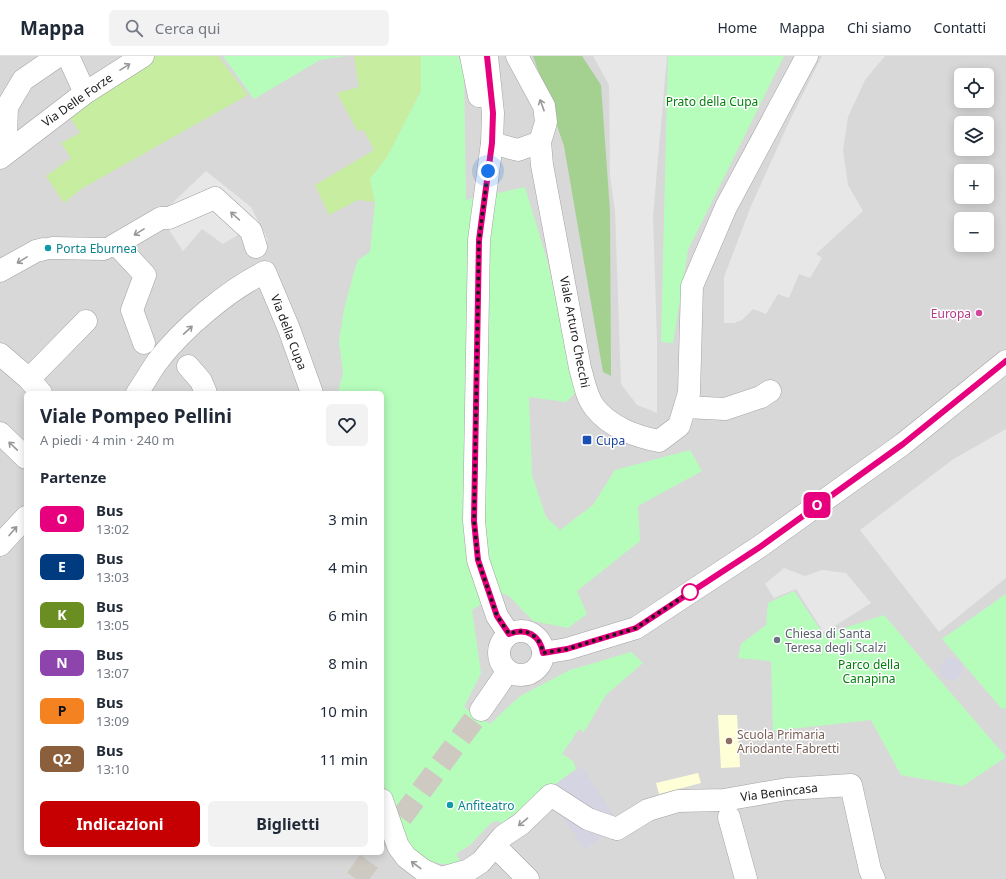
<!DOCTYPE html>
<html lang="it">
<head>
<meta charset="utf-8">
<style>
  :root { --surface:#fff; --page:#f2f2f3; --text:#1f2937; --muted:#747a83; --line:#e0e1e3; --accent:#c60002 }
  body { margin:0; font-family:"Noto Sans",sans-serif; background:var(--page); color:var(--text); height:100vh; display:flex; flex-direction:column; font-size:15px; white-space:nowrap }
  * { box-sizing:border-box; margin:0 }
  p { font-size:13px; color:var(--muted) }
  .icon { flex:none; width:22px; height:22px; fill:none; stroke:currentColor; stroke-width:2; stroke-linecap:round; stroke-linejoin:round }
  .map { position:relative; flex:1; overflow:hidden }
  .side { position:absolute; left:24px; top:335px; width:360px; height:464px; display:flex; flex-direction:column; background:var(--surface); border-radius:6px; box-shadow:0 2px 10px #0003 }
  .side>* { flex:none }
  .badge { padding:0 8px; border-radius:6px; font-size:14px; line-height:26px }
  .controls { position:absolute; left:954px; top:12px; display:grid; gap:8px }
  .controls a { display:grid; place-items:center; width:40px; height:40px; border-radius:6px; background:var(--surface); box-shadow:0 2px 10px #0003; font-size:20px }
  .you { position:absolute; width:20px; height:20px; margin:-10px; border:3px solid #fff; border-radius:50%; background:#1a73e8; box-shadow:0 0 0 6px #1a73e833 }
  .map>.badge { position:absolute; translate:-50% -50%; box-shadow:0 0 0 2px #fff }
  h2 { padding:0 16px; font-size:15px; line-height:36px }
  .round { display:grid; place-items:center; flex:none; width:42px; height:42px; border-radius:6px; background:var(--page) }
  .summary { display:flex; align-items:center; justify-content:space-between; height:68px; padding:0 16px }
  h1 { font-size:19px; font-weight:700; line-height:30px }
  .cta { display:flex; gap:8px; margin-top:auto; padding:8px 16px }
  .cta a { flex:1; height:46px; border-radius:6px; background:var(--accent); color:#fff; font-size:16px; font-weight:700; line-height:46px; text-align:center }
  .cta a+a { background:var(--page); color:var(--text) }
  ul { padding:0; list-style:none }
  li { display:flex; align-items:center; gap:12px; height:48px; padding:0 16px }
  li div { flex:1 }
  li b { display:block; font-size:15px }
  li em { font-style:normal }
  li .badge { min-width:44px; font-weight:700; text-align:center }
  header { display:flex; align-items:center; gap:24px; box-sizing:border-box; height:56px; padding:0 20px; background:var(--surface); border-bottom:1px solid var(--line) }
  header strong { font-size:19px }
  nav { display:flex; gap:22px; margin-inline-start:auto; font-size:14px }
  .search { width:280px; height:36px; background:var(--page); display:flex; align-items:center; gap:10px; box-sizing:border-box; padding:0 14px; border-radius:6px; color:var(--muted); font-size:15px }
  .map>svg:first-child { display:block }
</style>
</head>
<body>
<header>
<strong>Mappa</strong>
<div class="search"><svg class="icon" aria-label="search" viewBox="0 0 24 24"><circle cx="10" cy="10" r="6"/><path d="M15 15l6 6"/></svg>Cerca qui</div>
<nav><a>Home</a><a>Mappa</a><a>Chi siamo</a><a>Contatti</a></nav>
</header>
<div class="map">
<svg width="1006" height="823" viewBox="0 0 1006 823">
  <rect width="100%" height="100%" fill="#eee9df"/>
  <!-- residential -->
  <path fill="#d9d8d8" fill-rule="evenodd" d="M 0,0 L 1006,0 L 1006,823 L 0,823 ZM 961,19 L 987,19 L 987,45 L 961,45 ZM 961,67 L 987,67 L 987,93 L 961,93 ZM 961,115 L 987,115 L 987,141 L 961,141 ZM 961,163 L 987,163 L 987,189 L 961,189 ZM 26,337 L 382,337 L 382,797 L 26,797 Z"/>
  <!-- education -->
  <g fill="#ffffd7">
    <path d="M 718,659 L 737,659 L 740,711 L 721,712 Z"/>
    <path d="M 698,717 L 701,727 L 659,738 L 656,727 Z"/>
  </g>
  <!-- grass -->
  <g fill="#c6eda0">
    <path d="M 153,0 L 218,0 L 248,39 L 81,133 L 64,147 L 46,120 L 71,102 L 61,87 L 80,77 L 67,57 Z"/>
    <path d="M 354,0 L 421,0 L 421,35 L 387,101 L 370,123 L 375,146 L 358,144 L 329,159 L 315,129 L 374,94 L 363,73 L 358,76 L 337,37 L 359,31 Z"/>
  </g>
  <!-- forest -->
  <path fill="#a4d090" d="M 533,0 L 582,0 L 601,29 L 610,155 L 611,320 L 603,316 L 564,90 Z"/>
  <!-- park -->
  <g fill="#b6fdbc">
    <path d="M 223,0 L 347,0 L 320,4 L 254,43 Z"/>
    <path d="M 421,0 L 458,0 L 464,17 L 466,144 L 525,131 L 547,204 L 576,336 L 566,346 L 529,341 L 532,419 L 546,461 L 560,474 L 593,449 L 615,414 L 690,394 L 702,415 L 638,450 L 640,485 L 577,535 L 587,558 L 568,572 L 533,565 L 508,539 L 499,537 L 472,554 L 481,617 L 464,651 L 490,668 L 520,640 L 570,614 L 631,596 L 643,607 L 606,639 L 584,676 L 579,673 L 562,698 L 573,705 L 576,713 L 502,767 L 498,765 L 492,766 L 470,789 L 456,798 L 461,807 L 450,809 L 431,806 L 409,792 L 382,724 L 382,337 L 338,337 L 343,316 L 339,286 L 344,253 L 356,209 L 358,204 L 370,196 L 375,146 L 370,123 L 387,101 L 421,35 Z"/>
    <path d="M 668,0 L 784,0 L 688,194 L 673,287 L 661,286 Z"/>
    <path d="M 794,535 L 824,579 L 884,559 L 1006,701 L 963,730 L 901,719 L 871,664 L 773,675 L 771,605 L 738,602 L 741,588 L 766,569 L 768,547 Z"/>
    <path d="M 1006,538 L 1006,652 L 1002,653 L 942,583 Z"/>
  </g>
  <!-- parking -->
  <g fill="#e7e7e7">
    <path d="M 593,0 L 667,0 L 653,160 L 657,285 L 657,357 L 637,349 L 621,328 L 615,155 L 610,120 L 609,29 Z"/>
    <path d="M 822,0 L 885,0 L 865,24 L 848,61 L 843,94 L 848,129 L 863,155 L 816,198 L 822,202 L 810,222 L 799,218 L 789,242 L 778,238 L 766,258 L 753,253 L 742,264 L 734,267 L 724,267 L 724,221 L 751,150 L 791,62 Z"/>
    <path d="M 206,115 L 251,151 L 268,184 L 258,190 L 243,176 L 223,188 L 202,173 L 183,195 L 161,162 L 165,154 Z"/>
    <path d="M 1006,373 L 1006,522 L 939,576 L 860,474 L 952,404 Z"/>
    <path d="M 784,512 L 805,520 L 822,514 L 846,517 L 871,547 L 824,577 L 796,533 L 774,542 L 765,528 Z"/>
  </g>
  <!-- plaza -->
  <g fill="#d4d4e3">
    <circle cx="951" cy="613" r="11"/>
    <path d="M 582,711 L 618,766 L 613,772 L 585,793 L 553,748 L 547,734 Z"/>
  </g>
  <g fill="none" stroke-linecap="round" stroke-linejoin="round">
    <!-- minor-tunnel -->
    <g stroke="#cecac2" stroke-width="22" stroke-dasharray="22 11" stroke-linecap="butt">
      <path d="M 382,788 L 481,654"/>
      <path d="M 356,823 L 375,797"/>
    </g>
    <defs>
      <g id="minor">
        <path d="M 68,0 L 85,37"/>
        <path d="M 471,0 L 479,40"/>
        <path d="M 487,0 L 493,57 L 492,87 L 479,184 L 474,465 L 478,504 L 497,560 L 509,578"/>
        <path d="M 517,0 L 544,50 L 546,66 L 540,86 L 542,109 L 580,312 C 584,325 586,341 595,352 C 610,371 637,381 659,385 L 679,370 L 689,337 L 692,230 L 726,151 L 807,0"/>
        <path d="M 6,82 L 7,51 L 23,24 L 58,0"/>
        <path d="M 492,87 L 518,94 L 540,86"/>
        <path d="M 0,102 L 85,37 L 143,0"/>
        <path d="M 117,189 L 145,219 L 132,254 L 144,287"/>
        <path d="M 113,190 L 161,162 L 169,162 L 215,142 L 251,175 L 256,191"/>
        <path d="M 52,192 L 104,193"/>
        <path d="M 0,215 L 36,195 L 44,193"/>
        <path d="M 0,298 L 29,323"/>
        <path d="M 188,310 L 201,325 L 206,337"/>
        <path d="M 41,337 L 29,323 L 86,265"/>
        <path d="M 137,337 C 144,327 150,316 157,306 C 182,273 228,234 265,216 L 289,273 L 312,337"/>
        <path d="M 685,351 L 725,353 L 761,341 L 770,335"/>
        <path d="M 0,377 L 26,402"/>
        <path d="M 0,489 L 26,461"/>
        <circle cx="521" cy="597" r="22"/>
        <path d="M 543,597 L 567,593 L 636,572 L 759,491 L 903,388 L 1006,305"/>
        <path d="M 481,654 L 508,615"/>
        <path d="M 382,744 L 398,790 L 406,801 L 423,814 L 441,822 L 469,814 L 481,806 L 503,780 L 521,768 L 551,739 L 588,763 L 614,772"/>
        <path d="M 729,761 L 746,823"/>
        <path d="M 617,773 L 648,754 L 678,745 L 724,744 L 787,733 L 851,729 L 870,814 L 874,823"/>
        <path d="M 495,790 L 528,823"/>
      </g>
    </defs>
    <!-- minor casing -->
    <use href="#minor" stroke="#a2a2a2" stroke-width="23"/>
    <!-- minor -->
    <use href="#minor" stroke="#fff" stroke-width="22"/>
  </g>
  <!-- one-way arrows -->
  <defs><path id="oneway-shaft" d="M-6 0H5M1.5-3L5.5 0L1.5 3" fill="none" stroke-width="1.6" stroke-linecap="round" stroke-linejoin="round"/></defs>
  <g stroke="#989898">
    <use href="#oneway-shaft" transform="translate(125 11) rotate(-32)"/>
    <use href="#oneway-shaft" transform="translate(542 49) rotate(-110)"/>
    <use href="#oneway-shaft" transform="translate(235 160) rotate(-138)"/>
    <use href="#oneway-shaft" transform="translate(139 176) rotate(148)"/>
    <use href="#oneway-shaft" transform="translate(22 204) rotate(148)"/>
    <use href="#oneway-shaft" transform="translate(188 274) rotate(-43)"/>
    <use href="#oneway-shaft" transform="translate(13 390) rotate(-136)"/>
    <use href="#oneway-shaft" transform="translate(13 475) rotate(-49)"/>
    <use href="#oneway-shaft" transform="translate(523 766) rotate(140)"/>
    <use href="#oneway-shaft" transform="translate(416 809) rotate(-143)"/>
  </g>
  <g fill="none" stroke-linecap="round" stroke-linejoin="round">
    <defs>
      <path id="line" d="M 487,0 L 493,57 L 492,87 L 479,184 L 474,465 L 478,504 L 497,560 L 509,578 C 526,571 540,579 543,597 L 567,593 L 636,572 L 760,491 L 903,388 L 1006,305"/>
    </defs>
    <!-- line casing -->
    <use href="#line" stroke="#fff" stroke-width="9"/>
    <!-- line -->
    <use href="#line" stroke="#e6007e" stroke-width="6"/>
    <!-- walk -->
    <path stroke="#1b1b1b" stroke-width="4" stroke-dasharray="0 7.2" d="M 488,115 L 479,184 L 474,465 L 478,504 L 497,560 L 509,578 C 526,571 540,579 543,597 L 567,593 L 636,572 L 690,536"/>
  </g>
  <!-- markers -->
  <g fill="#0f9aa8" stroke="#fff" stroke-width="1.5">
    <circle cx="48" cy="192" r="4"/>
    <circle cx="450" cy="749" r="4"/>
  </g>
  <circle fill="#d1479c" stroke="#fff" stroke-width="1.5" cx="979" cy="257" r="4"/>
  <rect fill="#1a4fb4" stroke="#fff" stroke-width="1.5" x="582" y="379" width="10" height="10" rx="2"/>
  <circle fill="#fff" stroke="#e6007e" stroke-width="2" cx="690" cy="536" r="8"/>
  <circle fill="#6b7280" stroke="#fff" stroke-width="1.5" cx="777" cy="584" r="4"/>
  <circle fill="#8d6e63" stroke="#fff" stroke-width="1.5" cx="729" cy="685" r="4"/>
  <g text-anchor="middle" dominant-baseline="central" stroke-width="3" stroke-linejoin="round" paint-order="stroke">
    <!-- street labels -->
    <g font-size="12" fill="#1b1b1b" stroke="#fff">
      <text transform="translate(77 44) rotate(-35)">Via Delle Forze</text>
      <text transform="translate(289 276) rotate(69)">Via della Cupa</text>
      <text transform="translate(575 276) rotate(79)">Viale Arturo Checchi</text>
      <text transform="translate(779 736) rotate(-7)">Via Benincasa</text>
    </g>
    <!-- park labels -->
    <g font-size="12" fill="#037f0c" stroke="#fff">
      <text x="712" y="45">Prato della Cupa</text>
      <text x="869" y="608">Parco della<tspan x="869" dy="14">Canapina</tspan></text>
    </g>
    <!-- culture labels -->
    <g font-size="12" fill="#0d838f" stroke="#fff" text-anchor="start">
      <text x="56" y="192">Porta Eburnea</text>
      <text x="458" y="749">Anfiteatro</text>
    </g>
    <!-- hotel labels -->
    <g font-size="12" fill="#b23c85" stroke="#fff" text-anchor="end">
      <text x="971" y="257">Europa</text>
    </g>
    <!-- transit labels -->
    <g font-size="12" fill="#164399" stroke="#fff" text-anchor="start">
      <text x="596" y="384">Cupa</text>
    </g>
    <!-- worship labels -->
    <g font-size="12" fill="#5b616d" stroke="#fff" text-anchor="start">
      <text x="785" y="577">Chiesa di Santa<tspan x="785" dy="14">Teresa degli Scalzi</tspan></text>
    </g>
    <!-- education labels -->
    <g font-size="12" fill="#785e54" stroke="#fff" text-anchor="start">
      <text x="737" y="678">Scuola Primaria<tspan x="737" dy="14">Ariodante Fabretti</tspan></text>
    </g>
  </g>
</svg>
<div class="controls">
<a><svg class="icon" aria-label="locate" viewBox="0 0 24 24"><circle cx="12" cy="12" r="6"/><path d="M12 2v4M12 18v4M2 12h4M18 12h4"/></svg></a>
<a><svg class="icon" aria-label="layers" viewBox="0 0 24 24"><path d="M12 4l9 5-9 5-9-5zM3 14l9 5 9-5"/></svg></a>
<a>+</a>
<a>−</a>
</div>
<div class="you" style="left:488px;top:115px"></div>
<b class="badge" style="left:817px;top:449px;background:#e6007e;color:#fff">O</b>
<section class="side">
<div class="summary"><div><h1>Viale Pompeo Pellini</h1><p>A piedi · 4 min · 240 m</p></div><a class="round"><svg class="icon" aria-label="heart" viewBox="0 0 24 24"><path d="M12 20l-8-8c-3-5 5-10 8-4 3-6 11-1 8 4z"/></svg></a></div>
<h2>Partenze</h2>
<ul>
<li><span class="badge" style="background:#e6007e;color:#fff">O</span><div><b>Bus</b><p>13:02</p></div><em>3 min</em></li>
<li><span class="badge" style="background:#003b80;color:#fff">E</span><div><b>Bus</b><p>13:03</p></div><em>4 min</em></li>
<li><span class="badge" style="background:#6b8e23;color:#fff">K</span><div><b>Bus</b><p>13:05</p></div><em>6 min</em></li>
<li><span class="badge" style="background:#8e44ad;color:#fff">N</span><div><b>Bus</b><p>13:07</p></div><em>8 min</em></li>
<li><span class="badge" style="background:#f58220;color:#111">P</span><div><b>Bus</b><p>13:09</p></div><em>10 min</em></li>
<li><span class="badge" style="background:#8b5e3c;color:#fff">Q2</span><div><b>Bus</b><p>13:10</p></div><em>11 min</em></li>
</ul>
<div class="cta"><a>Indicazioni</a><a>Biglietti</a></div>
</section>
</div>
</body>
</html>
